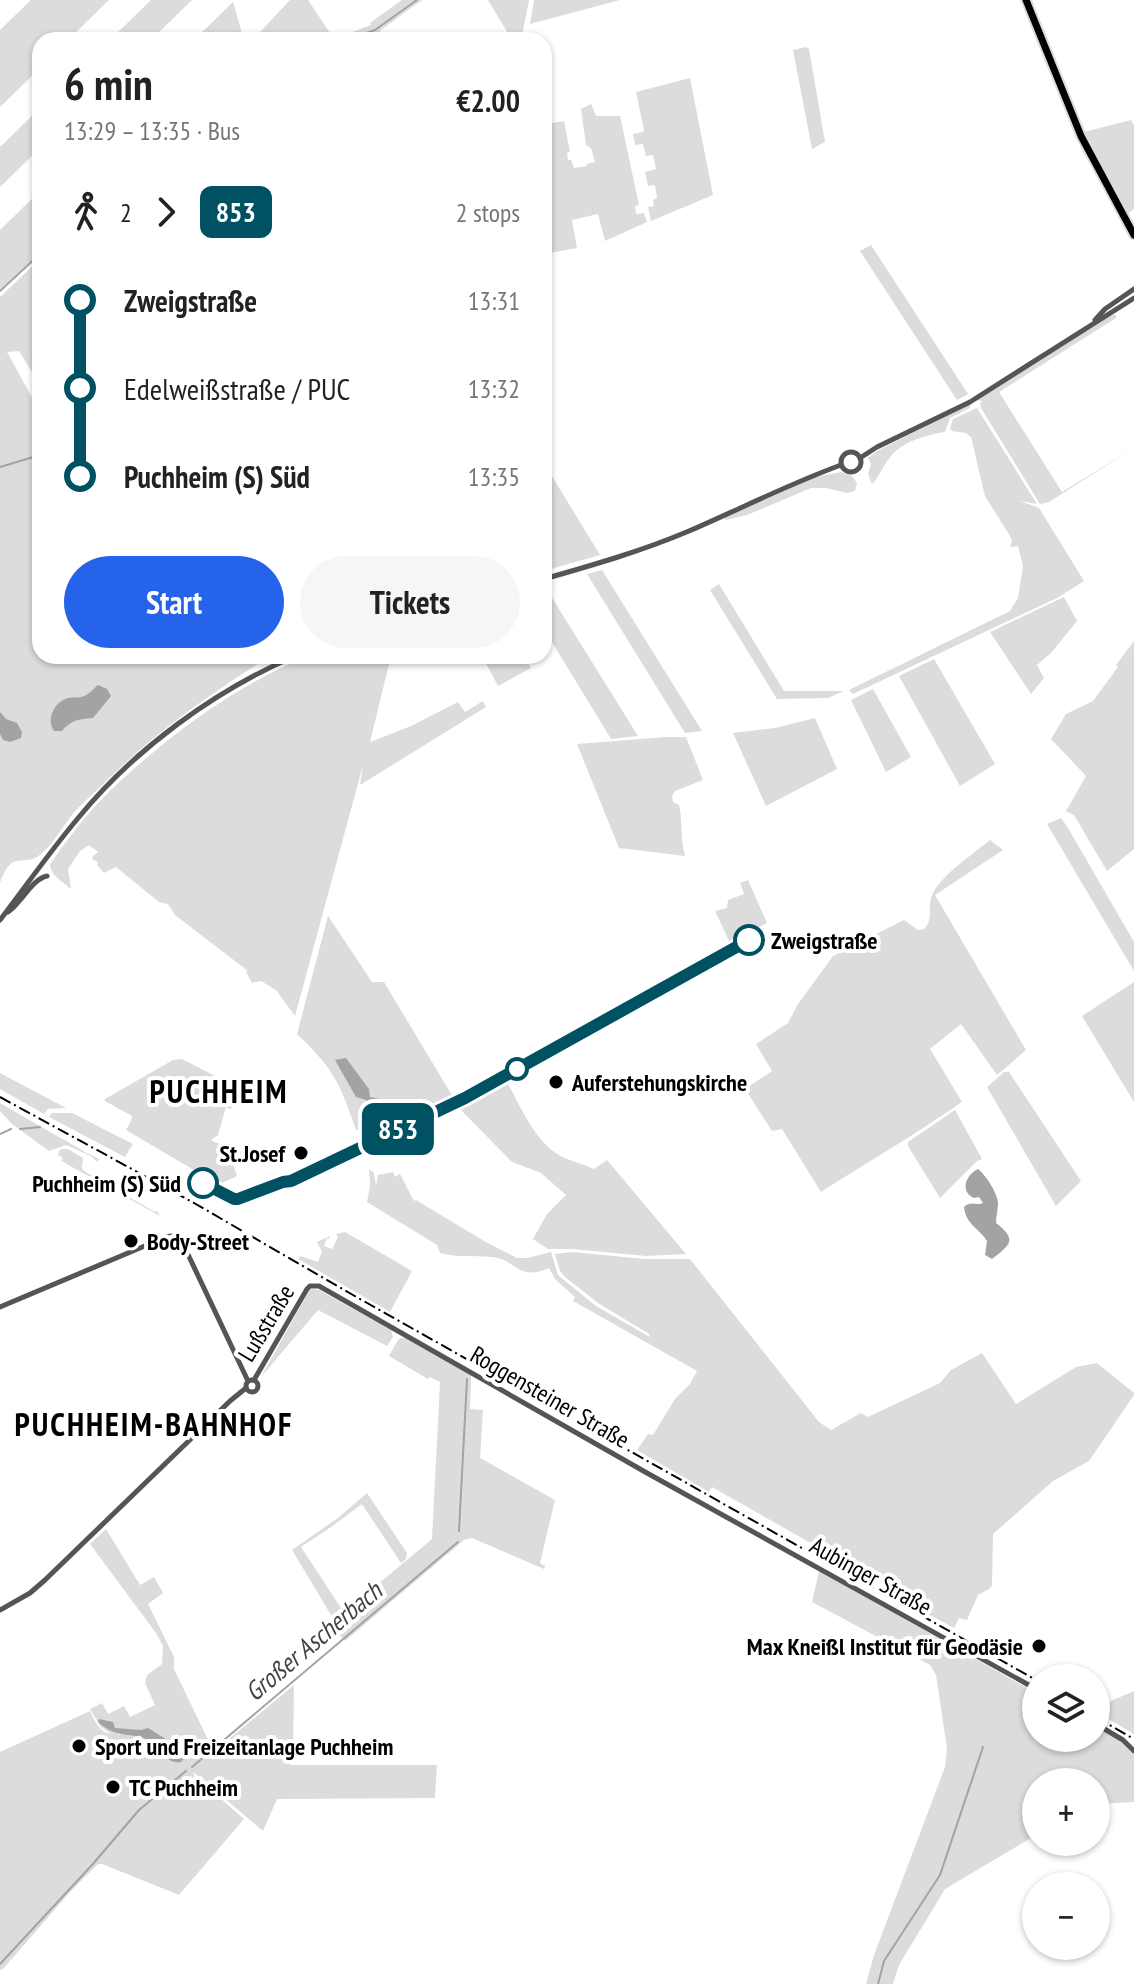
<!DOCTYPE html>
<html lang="en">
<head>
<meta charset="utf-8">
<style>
  :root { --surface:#fff; --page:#f6f6f6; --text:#222; --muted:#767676; --accent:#2563eb }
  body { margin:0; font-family:"PT Sans Narrow",sans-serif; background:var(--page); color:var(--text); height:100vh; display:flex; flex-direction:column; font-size:30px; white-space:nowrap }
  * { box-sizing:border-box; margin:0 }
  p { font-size:26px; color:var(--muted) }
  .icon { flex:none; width:44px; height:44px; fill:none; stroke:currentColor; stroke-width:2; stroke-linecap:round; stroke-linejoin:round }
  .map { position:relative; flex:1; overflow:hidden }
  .drawer { position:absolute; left:32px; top:32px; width:520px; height:632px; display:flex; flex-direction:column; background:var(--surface); border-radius:24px; box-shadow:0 2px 6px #0004 }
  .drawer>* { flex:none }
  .badge { padding:0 16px; border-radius:12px; font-size:28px; line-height:52px }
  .buttons { position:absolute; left:1022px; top:1664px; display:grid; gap:16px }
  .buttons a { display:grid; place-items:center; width:88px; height:88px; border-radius:50%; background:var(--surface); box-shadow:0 2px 6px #0004; font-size:40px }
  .map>.badge { position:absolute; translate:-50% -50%; box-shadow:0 0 0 4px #fff }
  .legs { display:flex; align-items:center; gap:12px; height:88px; padding:0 32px; font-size:26px }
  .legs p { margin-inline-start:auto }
  .overview { display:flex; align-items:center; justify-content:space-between; height:136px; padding:0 32px }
  h1 { font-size:44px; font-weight:700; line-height:60px }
  .action { display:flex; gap:16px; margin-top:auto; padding:16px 32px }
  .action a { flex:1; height:92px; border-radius:48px; background:var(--accent); color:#fff; font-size:32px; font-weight:700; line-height:92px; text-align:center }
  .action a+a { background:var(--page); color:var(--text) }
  ul { padding:0 32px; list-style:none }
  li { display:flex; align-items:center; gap:28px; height:88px; font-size:30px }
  li i { display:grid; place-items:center; width:12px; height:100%; margin:0 10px; background:currentColor }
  li i::after { content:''; width:20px; height:20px; margin:-10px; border:6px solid; border-radius:50%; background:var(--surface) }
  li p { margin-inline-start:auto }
  li:first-child i { background:linear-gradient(#0000 50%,currentColor 0) }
  li:last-child i { background:linear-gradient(currentColor 50%,#0000 0) }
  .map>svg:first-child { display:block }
</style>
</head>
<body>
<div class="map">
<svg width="1134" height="1984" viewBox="0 0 1134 1984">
  <rect width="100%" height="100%" fill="#fff"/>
  <!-- green -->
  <g fill="#dcdcdc">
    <path d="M 31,0 L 109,0 L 68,40 L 40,40 L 40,68 L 0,107 L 0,30 Z"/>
    <path d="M 151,0 L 192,0 L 151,40 L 110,40 Z"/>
    <path d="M 290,0 L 308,0 L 334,39 L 371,25 L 370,23 L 402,0 L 422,0 L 382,29 L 373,40 L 254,40 L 260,37 L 260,32 Z"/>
    <path d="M 488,0 L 529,0 L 521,40 L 512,40 Z"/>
    <path d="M 534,0 L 620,0 L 530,24 Z"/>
    <path d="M 233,2 L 244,40 L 194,40 Z"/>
    <path d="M 806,47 L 809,49 L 825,142 L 812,149 L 793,50 Z"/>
    <path d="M 690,78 L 713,195 L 651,221 L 648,207 L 654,206 L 653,200 L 657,198 L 655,185 L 648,186 L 645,172 L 656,169 L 653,155 L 646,156 L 643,144 L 635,145 L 633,134 L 643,132 L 644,130 L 636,92 Z"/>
    <path d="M 591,104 L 596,116 L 620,116 L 639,205 L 635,206 L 636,214 L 644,213 L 647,222 L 605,241 L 598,214 L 572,220 L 577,248 L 544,254 L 544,117 L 547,124 L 564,121 L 570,152 L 567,153 L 568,160 L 571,160 L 574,168 L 587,166 L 587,164 L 595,162 L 591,148 L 586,145 L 581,109 Z"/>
    <path d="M 40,108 L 40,148 L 0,187 L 0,147 Z"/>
    <path d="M 1131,120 L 1134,125 L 1134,209 L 1127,214 L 1084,132 Z"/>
    <path d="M 40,191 L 40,253 L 0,290 L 0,230 Z"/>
    <path d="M 871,245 L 968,394 L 957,400 L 860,251 Z"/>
    <path d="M 40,259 L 40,385 L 19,351 L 7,352 L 40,412 L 40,656 L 270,656 C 233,680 195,705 160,733 C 132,755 106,782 79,807 C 65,821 56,842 41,854 C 23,869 13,847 0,883 L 0,297 Z"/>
    <path d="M 1112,315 L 1116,315 L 1116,318 L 999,392 L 1062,492 L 1134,448 L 1049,502 L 1040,504 L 981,408 L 980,404 L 982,401 L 977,400 Z"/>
    <path d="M 970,404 L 970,408 L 950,418 L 945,432 C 926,435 904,441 891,456 C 883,465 880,476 872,484 L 868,474 L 871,464 L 868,458 L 877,451 Z"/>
    <path d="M 977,408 L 1037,504 L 1020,501 L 1039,508 L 1084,581 L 1059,597 L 853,694 L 849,690 L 1010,611 L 1018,598 L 1023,566 L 1018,546 L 1010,547 L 1012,541 L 1010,536 L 985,496 L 971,437 L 966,433 L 952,431 L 950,429 L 953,419 Z"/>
    <path d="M 544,463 L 600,555 L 544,571 Z"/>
    <path d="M 841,472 L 852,476 L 857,483 L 855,491 L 847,493 L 826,488 L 811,488 L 747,515 L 726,520 L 724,518 L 815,477 Z"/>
    <path d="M 602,570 L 702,731 L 685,733 L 587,574 Z"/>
    <path d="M 719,584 L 784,691 L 844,691 L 828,698 L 777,699 L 710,590 Z"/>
    <path d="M 544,585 L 638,736 L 611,739 L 544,629 Z"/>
    <path d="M 1064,597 L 1077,621 L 1051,653 L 1037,665 L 1044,678 L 1031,694 L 990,632 Z"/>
    <path d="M 1134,641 L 1134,849 L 1107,871 L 1074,815 L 1066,811 L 1086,776 L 1051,739 L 1066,714 L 1093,701 L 1118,667 L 1116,665 Z"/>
    <path d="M 308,656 L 391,656 L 370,742 L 411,726 L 458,702 L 465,712 L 483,701 L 486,707 L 360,785 L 363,765 L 295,1016 L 276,990 L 261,981 L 252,983 L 246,972 L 248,971 L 175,915 L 168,904 L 159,902 L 116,867 L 104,873 L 97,865 L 98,862 L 92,859 L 93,856 L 98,852 L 89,845 L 80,851 L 68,869 L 71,889 C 63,882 51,876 50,864 C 59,851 69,838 79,825 C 98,801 121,780 144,760 C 194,717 247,681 308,656 Z"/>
    <path d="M 482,656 L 524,656 L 531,668 L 498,686 Z"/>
    <path d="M 934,659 L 995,764 L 960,786 L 899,676 Z"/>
    <path d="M 873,689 L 911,757 L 886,772 L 851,700 Z"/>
    <path d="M 815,718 L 837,769 L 766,806 L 733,733 L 775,728 Z"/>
    <path d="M 666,737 L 686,737 L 703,780 L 675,791 L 672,796 L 673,802 L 679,805 C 683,822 680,838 685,856 L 619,848 L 577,744 Z"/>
    <path d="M 1061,818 L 1068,828 L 1134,942 L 1134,971 L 1047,824 Z"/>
    <path d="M 990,840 L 1003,850 L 935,895 L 1026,1050 L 997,1075 L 961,1024 L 930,1049 L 962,1102 C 916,1134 868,1162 821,1192 L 782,1129 L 772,1131 L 745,1089 L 772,1071 L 756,1044 L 788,1023 L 798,1004 L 833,956 L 904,920 L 918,930 L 924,929 C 935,917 926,906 933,893 C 943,874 973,854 990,840 Z"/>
    <path d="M 748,880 L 767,923 L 730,943 L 715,911 L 727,908 L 728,900 L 744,894 L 740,883 Z"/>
    <path d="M 328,916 L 372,982 L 384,982 L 453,1097 L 364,1139 L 362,1139 L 359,1130 L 356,1130 C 340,1083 334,1069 297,1034 Z"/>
    <path d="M 1134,982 L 1134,1102 L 1082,1016 Z"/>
    <path d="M 182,1059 L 250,1094 L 230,1109 L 226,1107 L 218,1135 L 211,1140 C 223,1147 239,1145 250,1156 L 233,1164 L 237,1176 L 220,1184 L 198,1175 L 199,1173 L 126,1130 L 131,1121 L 132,1116 L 105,1101 L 105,1099 L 173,1060 Z"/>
    <path d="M 1004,1072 L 1009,1072 L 1081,1181 L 1056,1206 L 987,1087 Z"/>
    <path d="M 0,1073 L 66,1108 L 48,1109 L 44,1114 L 0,1089 Z"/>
    <path d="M 507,1082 C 519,1104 530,1130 548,1147 C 560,1159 579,1162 594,1169 L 607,1160 L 686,1254 L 646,1256 L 572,1249 L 548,1249 L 533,1239 L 547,1214 L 566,1195 L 541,1173 L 512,1162 L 457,1106 L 452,1107 L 491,1088 L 458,1106 L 460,1106 Z"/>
    <path d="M 0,1103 L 85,1152 L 99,1159 L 97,1162 L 91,1156 L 66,1145 L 49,1151 L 12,1124 L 0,1111 Z"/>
    <path d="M 955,1110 L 982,1159 L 977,1161 L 940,1198 L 908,1146 L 908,1142 Z"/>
    <path d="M 52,1113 L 72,1113 L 133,1144 L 125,1157 L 49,1117 Z"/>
    <path d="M 61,1149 L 68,1149 L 83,1158 L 82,1168 L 84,1171 L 155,1212 L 157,1211 L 160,1216 L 63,1162 L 61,1160 L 63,1159 L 61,1156 L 58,1156 L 59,1151 Z"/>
    <path d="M 369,1169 L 374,1173 L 376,1186 L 378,1175 L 393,1172 L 395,1177 L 400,1174 L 414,1201 L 416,1200 L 484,1241 L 517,1258 L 527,1258 L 551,1252 L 558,1275 L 564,1280 L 596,1306 L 650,1337 L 649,1334 L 598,1303 L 565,1277 L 560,1271 L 555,1254 L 572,1252 L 645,1259 L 690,1259 L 819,1422 L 831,1430 L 861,1413 L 868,1417 L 940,1383 L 951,1370 L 982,1353 L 1016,1404 L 1076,1367 L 1097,1363 L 1134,1393 L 1134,1395 L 1089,1461 L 1053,1481 L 993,1534 L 992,1586 L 989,1589 L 978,1595 L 967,1620 L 959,1618 L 954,1628 L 920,1610 L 908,1595 L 902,1595 L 712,1487 L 709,1492 L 637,1450 L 648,1434 L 653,1435 L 675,1399 L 690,1384 L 697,1371 L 573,1301 L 575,1297 L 555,1279 L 549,1268 C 516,1282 518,1259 491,1257 C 472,1255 460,1258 440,1253 L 437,1245 L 367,1202 L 370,1186 Z"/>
    <path d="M 345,1232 L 412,1271 L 390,1312 L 298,1259 L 300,1256 L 318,1262 L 322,1252 L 317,1242 L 330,1236 L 329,1239 L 327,1238 L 324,1246 L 332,1249 L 338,1237 L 336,1234 Z"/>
    <path d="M 312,1289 L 319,1290 L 391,1330 L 393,1337 L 387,1346 L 318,1310 L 261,1377 L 309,1291 Z"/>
    <path d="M 401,1338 L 405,1338 L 471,1375 L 470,1409 L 483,1410 L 480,1458 L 555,1500 L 540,1563 L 545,1566 L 544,1569 L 472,1538 L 464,1540 L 345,1641 L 339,1634 L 340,1630 L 292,1550 L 338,1518 L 367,1493 L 407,1553 L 406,1559 L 401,1563 L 362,1504 L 334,1525 L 301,1547 L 343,1611 L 346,1628 L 345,1615 L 347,1610 L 432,1539 L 440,1382 L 430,1377 L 428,1379 L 389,1356 L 398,1340 Z"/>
    <path d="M 106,1529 L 140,1585 L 154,1577 L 163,1593 L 148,1604 L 174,1657 L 174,1669 L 211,1746 L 217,1749 L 294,1685 L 293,1757 L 290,1765 L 437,1765 L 435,1798 L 277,1799 L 263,1831 L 193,1772 L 193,1774 L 244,1819 L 179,1895 L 102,1864 L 98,1864 L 70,1892 L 3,1969 L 0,1970 L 0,1752 L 90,1711 C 95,1721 99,1732 111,1734 L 101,1727 L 90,1709 L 102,1703 L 108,1714 L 124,1706 L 130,1717 L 155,1705 L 145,1683 L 147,1675 L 162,1664 L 163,1646 L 156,1633 L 90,1544 Z"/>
    <path d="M 819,1571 L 1036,1693 L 1036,1738 L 1096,1738 L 1096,1726 L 1123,1743 L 1134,1755 L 1134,1802 L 1096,1804 L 1096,1782 L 1036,1782 L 1036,1835 L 945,1889 L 899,1965 L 893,1984 L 866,1984 L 874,1955 L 945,1767 L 947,1748 L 936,1675 L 930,1665 L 812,1602 Z"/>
    <path d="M 1134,1691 L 1134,1734 L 1096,1712 L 1096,1692 L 1106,1703 Z"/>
  </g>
  <!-- water -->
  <g fill="#a3a3a3">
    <path d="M 98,685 L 107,689 L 111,696 L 93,718 C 79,719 71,720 62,731 L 54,731 C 46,719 54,702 68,698 C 72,697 77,698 81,697 C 88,696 93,689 98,685 Z"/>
    <path d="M 0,712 L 6,719 L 17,723 L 22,732 L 21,738 L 10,742 L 3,740 L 0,734 Z"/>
    <path d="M 346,1058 L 369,1089 L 370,1097 L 379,1099 L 386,1114 L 387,1122 L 378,1124 L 367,1120 L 366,1100 L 356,1097 L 335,1060 Z"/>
    <path d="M 978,1169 C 985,1174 998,1194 998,1203 C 998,1210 996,1216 996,1223 C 1018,1240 1010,1245 992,1259 L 985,1255 L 987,1241 C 979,1228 966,1225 964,1207 C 971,1200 976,1206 983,1203 L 979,1197 L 974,1198 C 960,1192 965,1175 978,1169 Z"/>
    <path d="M 99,1719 L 113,1722 L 115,1728 L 141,1730 L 148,1728 L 169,1741 L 184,1744 L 188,1753 L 181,1762 C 165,1764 163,1750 151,1742 C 135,1731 117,1740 98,1722 Z"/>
  </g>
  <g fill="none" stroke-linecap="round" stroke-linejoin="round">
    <!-- stream -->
    <g stroke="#a3a3a3" stroke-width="2">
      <path d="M 347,40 L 375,30 L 417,0"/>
      <path d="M 0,291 L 40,254"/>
      <path d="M 0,467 L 40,455"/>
      <path d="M 20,1129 L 40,1127"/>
      <path d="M 0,1134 L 11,1129"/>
      <path d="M 459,1531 L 467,1379"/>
      <path d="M 192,1767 L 458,1542"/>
      <path d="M 0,1964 L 92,1865 L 139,1810 L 186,1771"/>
      <path d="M 878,1984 L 884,1961 L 940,1875 L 983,1747"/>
    </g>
    <defs>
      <path id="major" d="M 1026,0 L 1081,136 L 1134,235"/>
    </defs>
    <!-- major casing -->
    <use href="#major" stroke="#dbdbdb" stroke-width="11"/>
    <!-- minor -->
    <g stroke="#555" stroke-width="5">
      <path d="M 1095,320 L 1105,309 L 1134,289"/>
      <circle cx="851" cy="462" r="10"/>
      <path d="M 860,458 L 877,447 L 970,402 L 1134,298"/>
      <path d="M 544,579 C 593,565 642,551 689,531 C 740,509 789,484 841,465"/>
      <path d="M 8,912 C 22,902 32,879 47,876"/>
      <path d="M 0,920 C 26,886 51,850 79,817 C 135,749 214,691 295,656"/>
      <path d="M 0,1307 L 166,1237 C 176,1234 179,1238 184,1246 L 248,1381"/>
      <circle cx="252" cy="1386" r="6"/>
      <path d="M 254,1380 L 307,1289 L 310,1286 L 319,1286 L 647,1473 L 1036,1689"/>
      <path d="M 0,1610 L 30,1593 L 45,1580 L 230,1401 L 246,1388"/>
      <path d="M 1096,1724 L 1123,1740 L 1134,1751"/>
    </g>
    <!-- major -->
    <use href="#major" stroke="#000" stroke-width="7"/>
    <!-- rail -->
    <g stroke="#000" stroke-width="2" stroke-dasharray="12 4 2 4" stroke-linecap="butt">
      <path d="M 0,1097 L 194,1203 L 353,1295 L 1036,1680"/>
      <path d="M 1096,1717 L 1134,1739"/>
    </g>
  </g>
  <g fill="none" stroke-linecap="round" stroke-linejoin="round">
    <defs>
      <path id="line-1" d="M 203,1183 L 234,1199 L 238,1199 L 283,1182 L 291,1181 L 465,1098 L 749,940"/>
    </defs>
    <!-- line-1 casing -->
    <use href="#line-1" stroke="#fff" stroke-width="18"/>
    <!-- line-1 -->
    <use href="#line-1" stroke="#005262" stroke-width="12"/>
  </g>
  <!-- markers -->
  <g fill="#fff" stroke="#005262" stroke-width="4">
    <circle cx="749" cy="940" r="14"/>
    <circle cx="517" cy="1069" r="10"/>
    <circle cx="203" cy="1183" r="14"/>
  </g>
  <g fill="#000" stroke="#fff" stroke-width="3">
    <circle cx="556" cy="1082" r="8"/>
    <circle cx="301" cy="1153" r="8"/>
    <circle cx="131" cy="1241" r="8"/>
    <circle cx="1039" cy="1646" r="8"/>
    <circle cx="79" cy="1746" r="8"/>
    <circle cx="113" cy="1787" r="8"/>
  </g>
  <g text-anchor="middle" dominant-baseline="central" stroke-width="8" stroke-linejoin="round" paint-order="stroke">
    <!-- stop labels -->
    <g font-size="24" font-weight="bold" fill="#000" stroke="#fff" text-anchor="start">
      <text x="771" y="940">Zweigstraße</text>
      <text x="181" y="1183" text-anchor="end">Puchheim (S) Süd</text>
    </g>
    <!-- poi labels -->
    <g font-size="24" font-weight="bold" fill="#000" stroke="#fff" text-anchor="start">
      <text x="572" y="1082">Auferstehungskirche</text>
      <text x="285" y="1153" text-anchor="end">St.Josef</text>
      <text x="147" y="1241">Body-Street</text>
      <text x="1023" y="1646" text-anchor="end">Max Kneißl Institut für Geodäsie</text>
      <text x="95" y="1746">Sport und Freizeitanlage Puchheim</text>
      <text x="129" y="1787">TC Puchheim</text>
    </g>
    <!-- street labels -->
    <g font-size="24" fill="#000" stroke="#fff">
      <text transform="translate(266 1323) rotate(-59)">Lußstraße</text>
      <text transform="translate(550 1397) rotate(30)">Roggensteiner Straße</text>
      <text transform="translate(871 1576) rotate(29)">Aubinger Straße</text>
    </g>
    <!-- water labels -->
    <g font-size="26" font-style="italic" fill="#444" stroke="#fff">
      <text transform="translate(313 1641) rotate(-40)">Großer Ascherbach</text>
    </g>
    <!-- district labels -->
    <g font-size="32" font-weight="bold" letter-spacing="2" fill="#000" stroke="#fff">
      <text x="219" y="1091">PUCHHEIM</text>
      <text x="154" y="1424">PUCHHEIM-BAHNHOF</text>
    </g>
  </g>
</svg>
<div class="buttons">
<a><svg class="icon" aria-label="layers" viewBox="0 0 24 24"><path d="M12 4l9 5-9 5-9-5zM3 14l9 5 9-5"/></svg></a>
<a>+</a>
<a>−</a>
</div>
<b class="badge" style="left:398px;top:1129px;background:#005262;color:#fff">853</b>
<section class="drawer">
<div class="overview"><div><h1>6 min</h1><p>13:29 – 13:35 · Bus</p></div><b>€2.00</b></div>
<div class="legs"><svg class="icon" aria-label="walk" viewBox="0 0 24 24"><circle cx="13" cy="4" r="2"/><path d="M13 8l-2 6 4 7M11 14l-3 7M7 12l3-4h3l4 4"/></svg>2<svg class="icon" aria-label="forward" viewBox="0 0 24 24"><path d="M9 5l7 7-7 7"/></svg><b class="badge" style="background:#005262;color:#fff">853</b><p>2 stops</p></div>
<ul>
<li><i style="color:#005262"></i><b>Zweigstraße</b><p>13:31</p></li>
<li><i style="color:#005262"></i><span>Edelweißstraße / PUC</span><p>13:32</p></li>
<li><i style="color:#005262"></i><b>Puchheim (S) Süd</b><p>13:35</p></li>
</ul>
<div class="action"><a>Start</a><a>Tickets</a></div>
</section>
</div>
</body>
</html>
